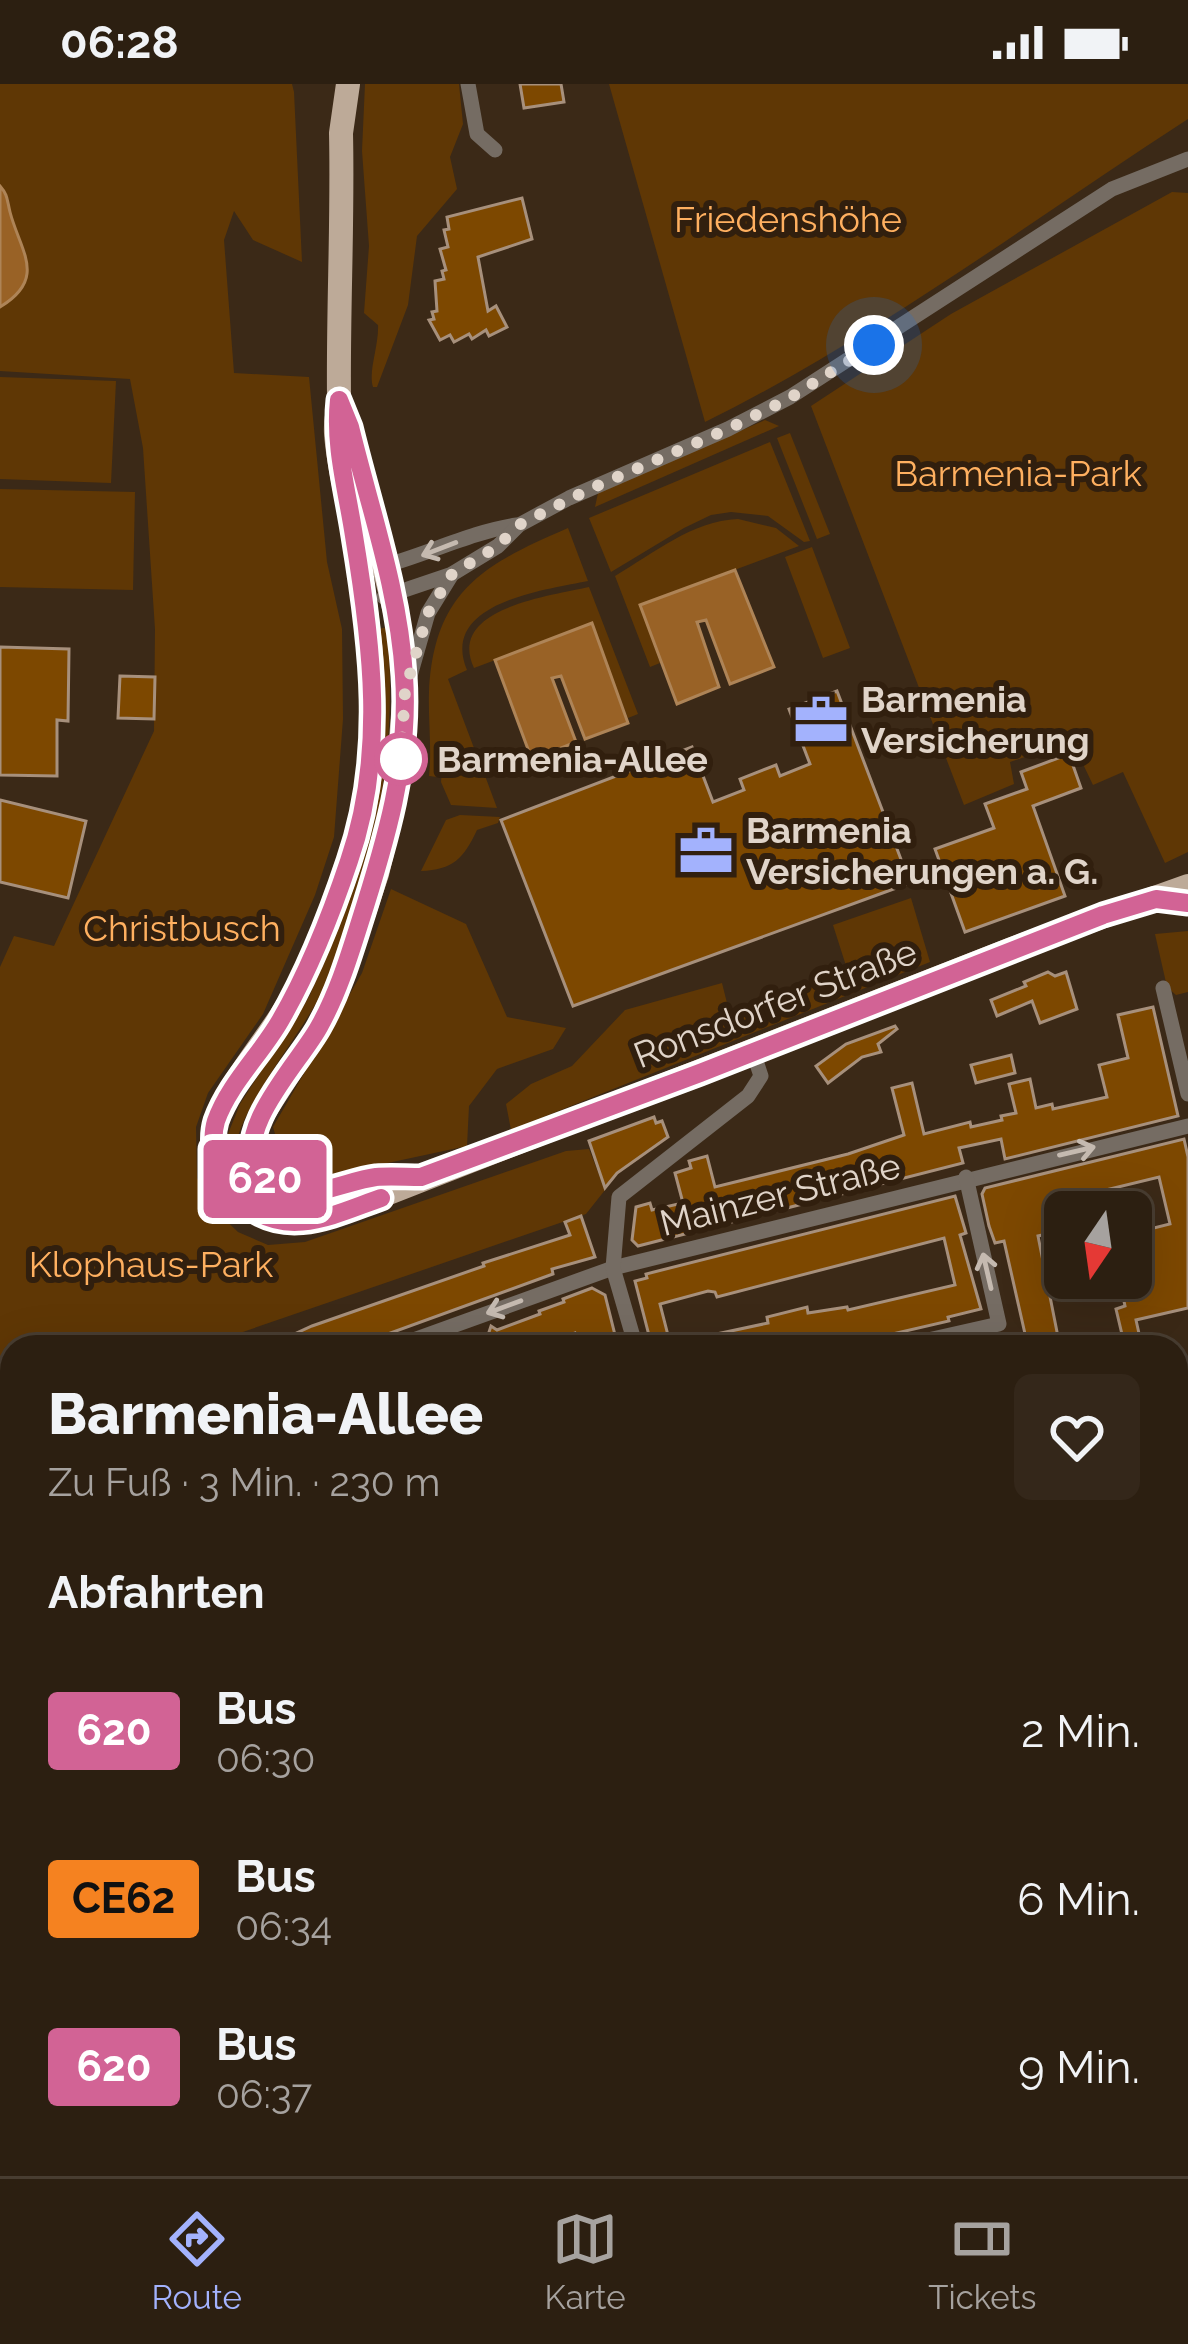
<!DOCTYPE html>
<html lang="de">
<head>
<meta charset="utf-8">
<style>
  :root { --surface:#2c1f11; --page:#34271a; --text:#f1f3f6; --muted:#a6a29f; --line:#483d31; --accent:#a3b2fd }
  body { margin:0; font-family:Raleway,sans-serif; background:var(--page); color:var(--text); height:100vh; display:flex; flex-direction:column; font-size:45px; white-space:nowrap }
  * { box-sizing:border-box; margin:0 }
  p { font-size:39px; color:var(--muted) }
  .icon { flex:none; width:66px; height:66px; fill:none; stroke:currentColor; stroke-width:2; stroke-linecap:round; stroke-linejoin:round }
  .map { position:relative; flex:1; overflow:hidden }
  .sheet { position:absolute; left:0px; top:1251px; width:1188px; height:843px; display:flex; flex-direction:column; background:var(--surface); border-radius:36px 36px 0 0; box-shadow:0 12px 48px #0002,0 0 0 3px var(--line) }
  .sheet>* { flex:none }
  .badge { padding:0 24px; border-radius:9px; font-size:42px; line-height:78px }
  .needle { width:78px; rotate:193deg }
  .tools { position:absolute; left:1044px; top:1107px; display:grid; gap:24px }
  .tools a { display:grid; place-items:center; width:108px; height:108px; border-radius:18px; background:var(--surface); box-shadow:0 12px 48px #0002,0 0 0 3px var(--line); font-size:60px }
  .you { position:absolute; width:60px; height:60px; margin:-30px; border:9px solid #fff; border-radius:50%; background:#1a73e8; box-shadow:0 0 0 18px #1a73e833 }
  .map>.badge { position:absolute; translate:-50% -50%; box-shadow:0 0 0 6px #fff }
  h2 { padding:0 48px; font-size:45px; line-height:108px }
  .round { display:grid; place-items:center; flex:none; width:126px; height:126px; border-radius:18px; background:var(--page) }
  .overview { display:flex; align-items:center; justify-content:space-between; height:204px; padding:0 48px }
  h1 { font-size:57px; font-weight:800; line-height:90px }
  ul { padding:0; list-style:none }
  li { display:flex; align-items:center; gap:36px; height:168px; padding:0 48px }
  li div { flex:1 }
  li b { display:block; font-size:45px }
  li em { font-style:normal }
  li .badge { min-width:132px; font-weight:700; text-align:center }
  .status { display:flex; justify-content:space-between; align-items:center; height:84px; padding:0 60px; background:var(--surface); direction:ltr }
  .status svg { height:33px; fill:currentColor }
  .dock { display:flex; justify-content:space-around; align-items:center; height:168px; border-top:3px solid var(--line); background:var(--surface); font-size:33px; color:var(--muted) }
  .dock a { display:grid; justify-items:center; gap:6px }
  .dock .current { color:var(--accent) }
  .map>svg:first-child { display:block }
</style>
</head>
<body>
<div class="status"><b>06:28</b><svg viewBox="0 0 49 12"><path d="M0 12V9h3v3zM5 12V6h3v6zM10 12V3h3v9zM15 12V0h3v12zM26 1h20v11H26zM47 4h2v5h-2z"/></svg></div>
<div class="map">
<svg width="1188" height="2092" viewBox="0 0 1188 2092">
  <rect width="100%" height="100%" fill="#3b2917"/>
  <!-- green -->
  <g fill="#5f3705">
    <path d="M 0,0 L 292,0 L 294,8 L 302,178 L 253,156 L 234,127 L 224,156 L 234,289 L 309,293 L 327,478 L 342,545 L 343,635 L 334,753 L 315,811 L 263,930 L 208,1009 L 196,1043 L 197,1094 L 215,1126 L 238,1148 L 268,1161 L 305,1158 L 566,1067 L 589,1065 L 605,1106 L 586,1130 L 199,1263 L 12,1263 L 12,1787 L 0,1788 L 0,883 L 14,852 L 54,862 L 154,647 L 155,545 L 143,364 L 130,295 L 0,287 L 0,223 L 13,215 L 26,169 L 10,130 L 9,115 L 0,101 Z"/>
    <path d="M 365,0 L 459,0 L 463,40 L 450,73 L 457,105 L 417,152 L 408,221 L 377,303 L 373,303 C 368,287 379,262 378,241 L 364,229 L 369,162 L 362,67 Z"/>
    <path d="M 609,0 L 1188,0 L 1188,35 C 1029,138 875,254 705,338 Z"/>
    <path d="M 1172,108 L 1188,109 L 1188,768 L 1165,779 L 1123,688 L 1093,701 L 1072,657 L 1010,678 L 1014,700 L 964,721 L 811,322 L 951,230 Z"/>
    <path d="M 0,293 L 116,297 L 111,399 L 0,395 Z"/>
    <path d="M 765,336 L 779,342 L 595,423 L 598,409 Z"/>
    <path d="M 790,349 L 830,450 L 817,455 L 777,354 Z"/>
    <path d="M 770,358 L 810,457 L 804,458 L 768,432 L 731,428 L 711,431 L 684,444 L 611,488 L 589,434 Z"/>
    <path d="M 0,405 L 135,408 L 133,506 L 0,503 Z"/>
    <path d="M 738,435 L 776,444 L 799,462 L 640,521 L 660,579 L 650,583 L 615,492 C 654,469 692,437 738,435 Z"/>
    <path d="M 568,444 L 588,497 C 544,506 439,519 467,586 L 448,595 L 477,672 L 471,675 L 474,682 L 481,681 L 497,724 L 451,721 L 441,698 L 442,686 L 451,682 L 449,677 L 437,683 L 437,693 L 429,692 C 432,663 428,636 429,608 C 434,508 482,481 568,444 Z"/>
    <path d="M 812,463 L 850,564 L 823,574 L 785,473 Z"/>
    <path d="M 589,503 L 638,630 L 628,634 L 591,540 L 474,584 C 446,524 550,512 589,503 Z"/>
    <path d="M 387,543 C 399,667 374,786 326,900 C 309,941 233,1030 236,1068 C 241,1120 282,1115 317,1121 L 300,1129 L 257,1118 L 237,1096 L 228,1072 L 228,1050 L 240,1020 L 310,911 L 356,788 L 375,546 Z"/>
    <path d="M 460,731 L 500,733 L 498,739 L 477,746 C 464,774 453,786 421,787 L 446,736 Z"/>
    <path d="M 391,805 L 466,840 L 507,933 L 566,944 L 553,965 L 497,985 L 469,1022 L 467,1062 L 299,1098 L 286,1088 L 273,1043 L 362,889 Z"/>
    <path d="M 911,814 L 930,878 L 511,1046 L 506,1020 L 531,1000 L 572,982 L 625,926 L 722,899 L 730,931 L 848,888 L 833,841 Z"/>
    <path d="M 1188,847 L 1188,908 L 1176,911 L 1167,903 L 1155,850 Z"/>
  </g>
  <!-- water -->
  <g fill="#996226" stroke="#ae8457" stroke-width="3">
    <path d="M 0,102 C 8,111 7,116 10,128 C 20,167 48,194 0,223 Z"/>
    <path d="M 735,486 L 774,583 L 730,600 L 706,536 L 697,538 L 719,603 L 677,620 L 640,521 Z"/>
    <path d="M 592,539 L 628,639 L 585,655 L 561,592 L 552,594 L 576,658 L 532,676 L 495,576 Z"/>
    <path d="M 1176,1931 L 1188,1940 L 1188,2092 L 1157,2092 L 1152,2082 L 1176,2082 Z"/>
  </g>
  <!-- building -->
  <g fill="#7d4800" stroke="#a7907c" stroke-width="3">
    <path d="M 520,0 L 561,0 L 564,18 L 524,24 Z"/>
    <path d="M 522,114 L 532,155 L 478,173 L 488,227 L 496,222 L 507,243 L 489,252 L 486,246 L 472,255 L 469,250 L 454,258 L 450,251 L 440,256 L 429,236 L 434,235 L 432,228 L 437,227 L 435,197 L 444,195 L 442,187 L 446,186 L 440,165 L 448,163 L 444,146 L 449,145 L 447,133 Z"/>
    <path d="M 0,563 L 69,565 L 68,637 L 57,636 L 57,692 L 0,691 Z"/>
    <path d="M 120,592 L 155,593 L 154,635 L 118,634 Z"/>
    <path d="M 837,607 L 910,799 L 573,922 L 501,736 L 692,663 L 713,718 L 744,706 L 740,695 L 776,681 L 780,692 L 810,680 L 789,625 Z"/>
    <path d="M 1069,670 L 1081,704 L 1033,722 L 1065,812 L 965,848 L 935,765 L 994,744 L 985,720 L 1027,705 L 1021,688 Z"/>
    <path d="M 0,716 L 86,737 L 68,814 L 0,798 Z"/>
    <path d="M 1048,888 L 1055,892 L 1066,888 L 1077,925 L 1040,939 L 1032,917 L 997,932 L 991,916 L 1026,902 L 1024,898 Z"/>
    <path d="M 1153,923 L 1178,1032 L 1005,1075 L 1001,1055 L 959,1064 L 963,1079 L 638,1162 L 632,1156 L 636,1123 L 650,1119 L 652,1126 L 683,1119 L 675,1089 L 691,1084 L 689,1077 L 707,1072 L 715,1103 L 848,1070 L 904,1051 L 892,1004 L 912,999 L 924,1050 L 970,1038 L 971,1043 L 1002,1036 L 1001,1032 L 1016,1029 L 1009,1000 L 1030,995 L 1036,1024 L 1052,1020 L 1053,1025 L 1107,1013 L 1099,981 L 1128,974 L 1118,931 Z"/>
    <path d="M 895,942 L 897,945 L 878,960 L 881,968 L 862,973 L 828,999 L 816,982 L 846,960 Z"/>
    <path d="M 1011,971 L 1015,989 L 976,999 L 971,981 Z"/>
    <path d="M 654,1033 L 656,1039 L 662,1037 L 668,1053 L 617,1089 L 605,1104 L 589,1057 Z"/>
    <path d="M 1184,1055 L 1188,1073 L 1188,1224 L 1136,1236 L 1142,1263 L 1125,1263 L 1116,1225 L 1125,1222 L 1119,1194 L 1131,1194 L 1131,1141 L 1150,1145 L 1170,1140 L 1159,1093 L 1044,1121 L 1065,1126 L 1065,1146 L 1038,1152 L 1060,1263 L 1028,1263 L 1004,1157 L 995,1159 L 989,1142 L 982,1110 L 985,1104 Z"/>
    <path d="M 955,1112 L 966,1149 L 960,1151 L 981,1225 L 948,1233 L 949,1237 L 836,1263 L 831,1256 L 802,1263 L 685,1263 L 684,1257 L 768,1239 L 767,1233 L 807,1223 L 808,1229 L 847,1223 L 848,1226 L 955,1201 L 944,1154 L 717,1213 L 715,1208 L 708,1207 L 660,1220 L 671,1263 L 652,1263 L 635,1197 L 647,1194 L 646,1190 Z"/>
    <path d="M 581,1132 L 595,1173 L 552,1185 L 553,1190 L 352,1263 L 266,1263 L 312,1242 L 484,1182 L 483,1179 L 570,1151 L 565,1138 Z"/>
    <path d="M 592,1204 L 605,1211 L 618,1263 L 580,1263 L 575,1249 L 539,1263 L 484,1263 L 491,1242 L 497,1246 L 540,1230 L 539,1227 L 564,1218 L 563,1215 Z"/>
  </g>
  <g fill="none" stroke-linecap="round" stroke-linejoin="round">
    <!-- minor -->
    <g stroke="#756c63" stroke-width="15">
      <path d="M 468,0 L 477,50 L 495,66"/>
      <path d="M 380,483 C 426,471 470,448 517,441"/>
      <path d="M 384,513 L 452,490 L 498,462 L 519,441 L 569,414 L 728,345 L 790,313 L 1112,105 L 1188,75"/>
      <path d="M 410,592 L 428,529 L 452,490"/>
      <path d="M 1163,904 L 1188,1010"/>
      <path d="M 394,1263 L 613,1184 L 1188,1042"/>
      <path d="M 636,1263 L 613,1184 L 619,1113 L 748,1012 L 761,992 L 753,968"/>
      <path d="M 897,1263 L 999,1240 L 966,1093"/>
      <path d="M 1176,1539 L 1188,1533"/>
      <path d="M 1176,1643 L 1188,1622"/>
      <path d="M 0,1800 L 12,1798"/>
      <path d="M 425,2082 L 432,2092"/>
      <path d="M 22,2092 L 25,2082"/>
    </g>
    <!-- tertiary -->
    <path stroke="#756c63" stroke-width="18" d="M 1156,815 L 1188,819"/>
    <!-- primary -->
    <g stroke="#bdaa98" stroke-width="24">
      <path d="M 348,0 L 341,49 C 343,137 338,225 339,313 C 339,325 335,337 336,349 C 338,382 348,415 353,448 C 369,532 382,625 367,710 C 355,778 326,845 296,907 C 276,948 212,1013 214,1057 C 216,1113 268,1148 322,1135 L 1012,865 L 1188,802"/>
      <path d="M 348,337 L 399,544 L 405,606 L 397,704 L 377,790 L 344,888 L 319,943 L 259,1036 L 251,1069 L 263,1093 L 293,1110 L 315,1109 L 376,1094 L 413,1093"/>
    </g>
    <!-- rail -->
    <g stroke="#8f8072" stroke-width="6">
      <path d="M 0,1822 L 12,1820"/>
      <path d="M 1176,1839 L 1188,1842"/>
      <path d="M 0,1843 L 12,1842"/>
      <path d="M 1176,1865 L 1188,1869"/>
      <path d="M 1176,2048 L 1188,2070"/>
      <path d="M 495,2092 L 509,2082"/>
    </g>
  </g>
  <!-- one-way arrows -->
  <defs><path id="oneway-shaft" d="M-6 0H5M1.5-3L5.5 0L1.5 3" fill="none" stroke-width="1.6" stroke-linecap="round" stroke-linejoin="round" transform="scale(3)"/></defs>
  <g stroke="#c5bab0">
    <use href="#oneway-shaft" transform="translate(439 465) rotate(159)"/>
    <use href="#oneway-shaft" transform="translate(1077 1067) rotate(-13)"/>
    <use href="#oneway-shaft" transform="translate(987 1187) rotate(-103)"/>
    <use href="#oneway-shaft" transform="translate(504 1223) rotate(160)"/>
  </g>
  <g fill="none" stroke-linecap="round" stroke-linejoin="round">
    <defs>
      <path id="line" d="M 381,1114 C 335,1130 287,1156 244,1119 C 232,1109 222,1096 218,1082 C 213,1068 212,1050 216,1037 C 229,1000 261,970 280,937 C 309,887 331,831 349,777 C 386,671 372,560 354,452 C 347,406 334,362 339,316 L 350,343 C 370,425 399,507 404,592 C 410,678 385,760 359,841 C 348,876 337,911 319,943 C 300,978 232,1046 258,1087 C 286,1130 338,1098 376,1093 C 390,1092 406,1093 421,1093 L 700,989 L 1103,831 L 1156,815 L 1188,819"/>
    </defs>
    <!-- line casing -->
    <use href="#line" stroke="#fff" stroke-width="27"/>
    <!-- line -->
    <use href="#line" stroke="#d26395" stroke-width="18"/>
    <!-- walk -->
    <path stroke="#e0d4c9" stroke-width="12" stroke-dasharray="0 21.6" d="M 401,675 L 405,607 L 428,529 L 452,490 L 498,462 L 519,441 L 592,404 L 728,345 L 790,314 L 874,261"/>
  </g>
  <!-- icons -->
  <defs>
    <symbol id="office-bare" viewBox="-9 -9 18 18"><path d="M-6-3h4V-5.5h4V-3h4V5H-6ZM-1-4.5V-3h2v-1.5ZM-6 0V1H6V0Z" fill="#a3b2fd" stroke="#311f0e" stroke-width="2.5" paint-order="stroke"/></symbol>
  </defs>
  <g fill-rule="evenodd">
    <use href="#office-bare" x="783" y="598" width="76" height="76"/>
    <use href="#office-bare" x="668" y="729" width="76" height="76"/>
  </g>
  <!-- markers -->
  <circle fill="#fff" stroke="#d26395" stroke-width="6" cx="401" cy="675" r="24"/>
  <g text-anchor="middle" dominant-baseline="central" stroke-width="12" stroke-linejoin="round" paint-order="stroke">
    <!-- park labels -->
    <g font-size="36" fill="#ffb060" stroke="#311f0e">
      <text x="788" y="135">Friedenshöhe</text>
      <text x="1018" y="389">Barmenia-Park</text>
      <text x="182" y="844">Christbusch</text>
      <text x="151" y="1180">Klophaus-Park</text>
    </g>
    <!-- poi labels -->
    <g font-size="36" font-weight="bold" fill="#e0d4c9" stroke="#311f0e" text-anchor="start">
      <text x="861" y="615">Barmenia<tspan x="861" dy="41">Versicherung</tspan></text>
      <text x="746" y="746">Barmenia<tspan x="746" dy="41">Versicherungen a. G.</tspan></text>
    </g>
    <!-- stop labels -->
    <g font-size="36" font-weight="bold" fill="#e0d4c9" stroke="#311f0e" text-anchor="start">
      <text x="437" y="675">Barmenia-Allee</text>
    </g>
    <!-- street labels -->
    <g font-size="36" fill="#e0d4c9" stroke="#311f0e">
      <text transform="translate(775 919) rotate(-21)">Ronsdorfer Straße</text>
      <text transform="translate(780 1110) rotate(-14)">Mainzer Straße</text>
    </g>
  </g>
</svg>
<div class="tools">
<a><svg class="needle" viewBox="-14 -14 28 28"><path d="M0-13l5 13h-10z" fill="#e53935"/><path d="M0 13l5-13h-10z" fill="#a6a29f"/></svg></a>
</div>
<div class="you" style="left:874px;top:261px"></div>
<b class="badge" style="left:265px;top:1095px;background:#d26395;color:#fff">620</b>
<section class="sheet">
<div class="overview"><div><h1>Barmenia-Allee</h1><p>Zu Fuß · 3 Min. · 230 m</p></div><a class="round"><svg class="icon" aria-label="heart" viewBox="0 0 24 24"><path d="M12 20l-8-8c-3-5 5-10 8-4 3-6 11-1 8 4z"/></svg></a></div>
<h2>Abfahrten</h2>
<ul>
<li><span class="badge" style="background:#d26395;color:#fff">620</span><div><b>Bus</b><p>06:30</p></div><em>2 Min.</em></li>
<li><span class="badge" style="background:#f58220;color:#111">CE62</span><div><b>Bus</b><p>06:34</p></div><em>6 Min.</em></li>
<li><span class="badge" style="background:#d26395;color:#fff">620</span><div><b>Bus</b><p>06:37</p></div><em>9 Min.</em></li>
</ul>
</section>
</div>
<nav class="dock">
<a class="current"><svg class="icon" aria-label="directions" viewBox="0 0 24 24"><path d="M12 3l9 9-9 9-9-9zM9 14v-3h6M13 9l2 2-2 2"/></svg>Route</a>
<a><svg class="icon" aria-label="map" viewBox="0 0 24 24"><path d="M3 6l6-2 6 2 6-2v14l-6 2-6-2-6 2zM9 4v14M15 6v14"/></svg>Karte</a>
<a><svg class="icon" aria-label="tickets" viewBox="0 0 24 24"><path d="M3 7h18v10H3zM15 7v10"/></svg>Tickets</a>
</nav>
</body>
</html>
